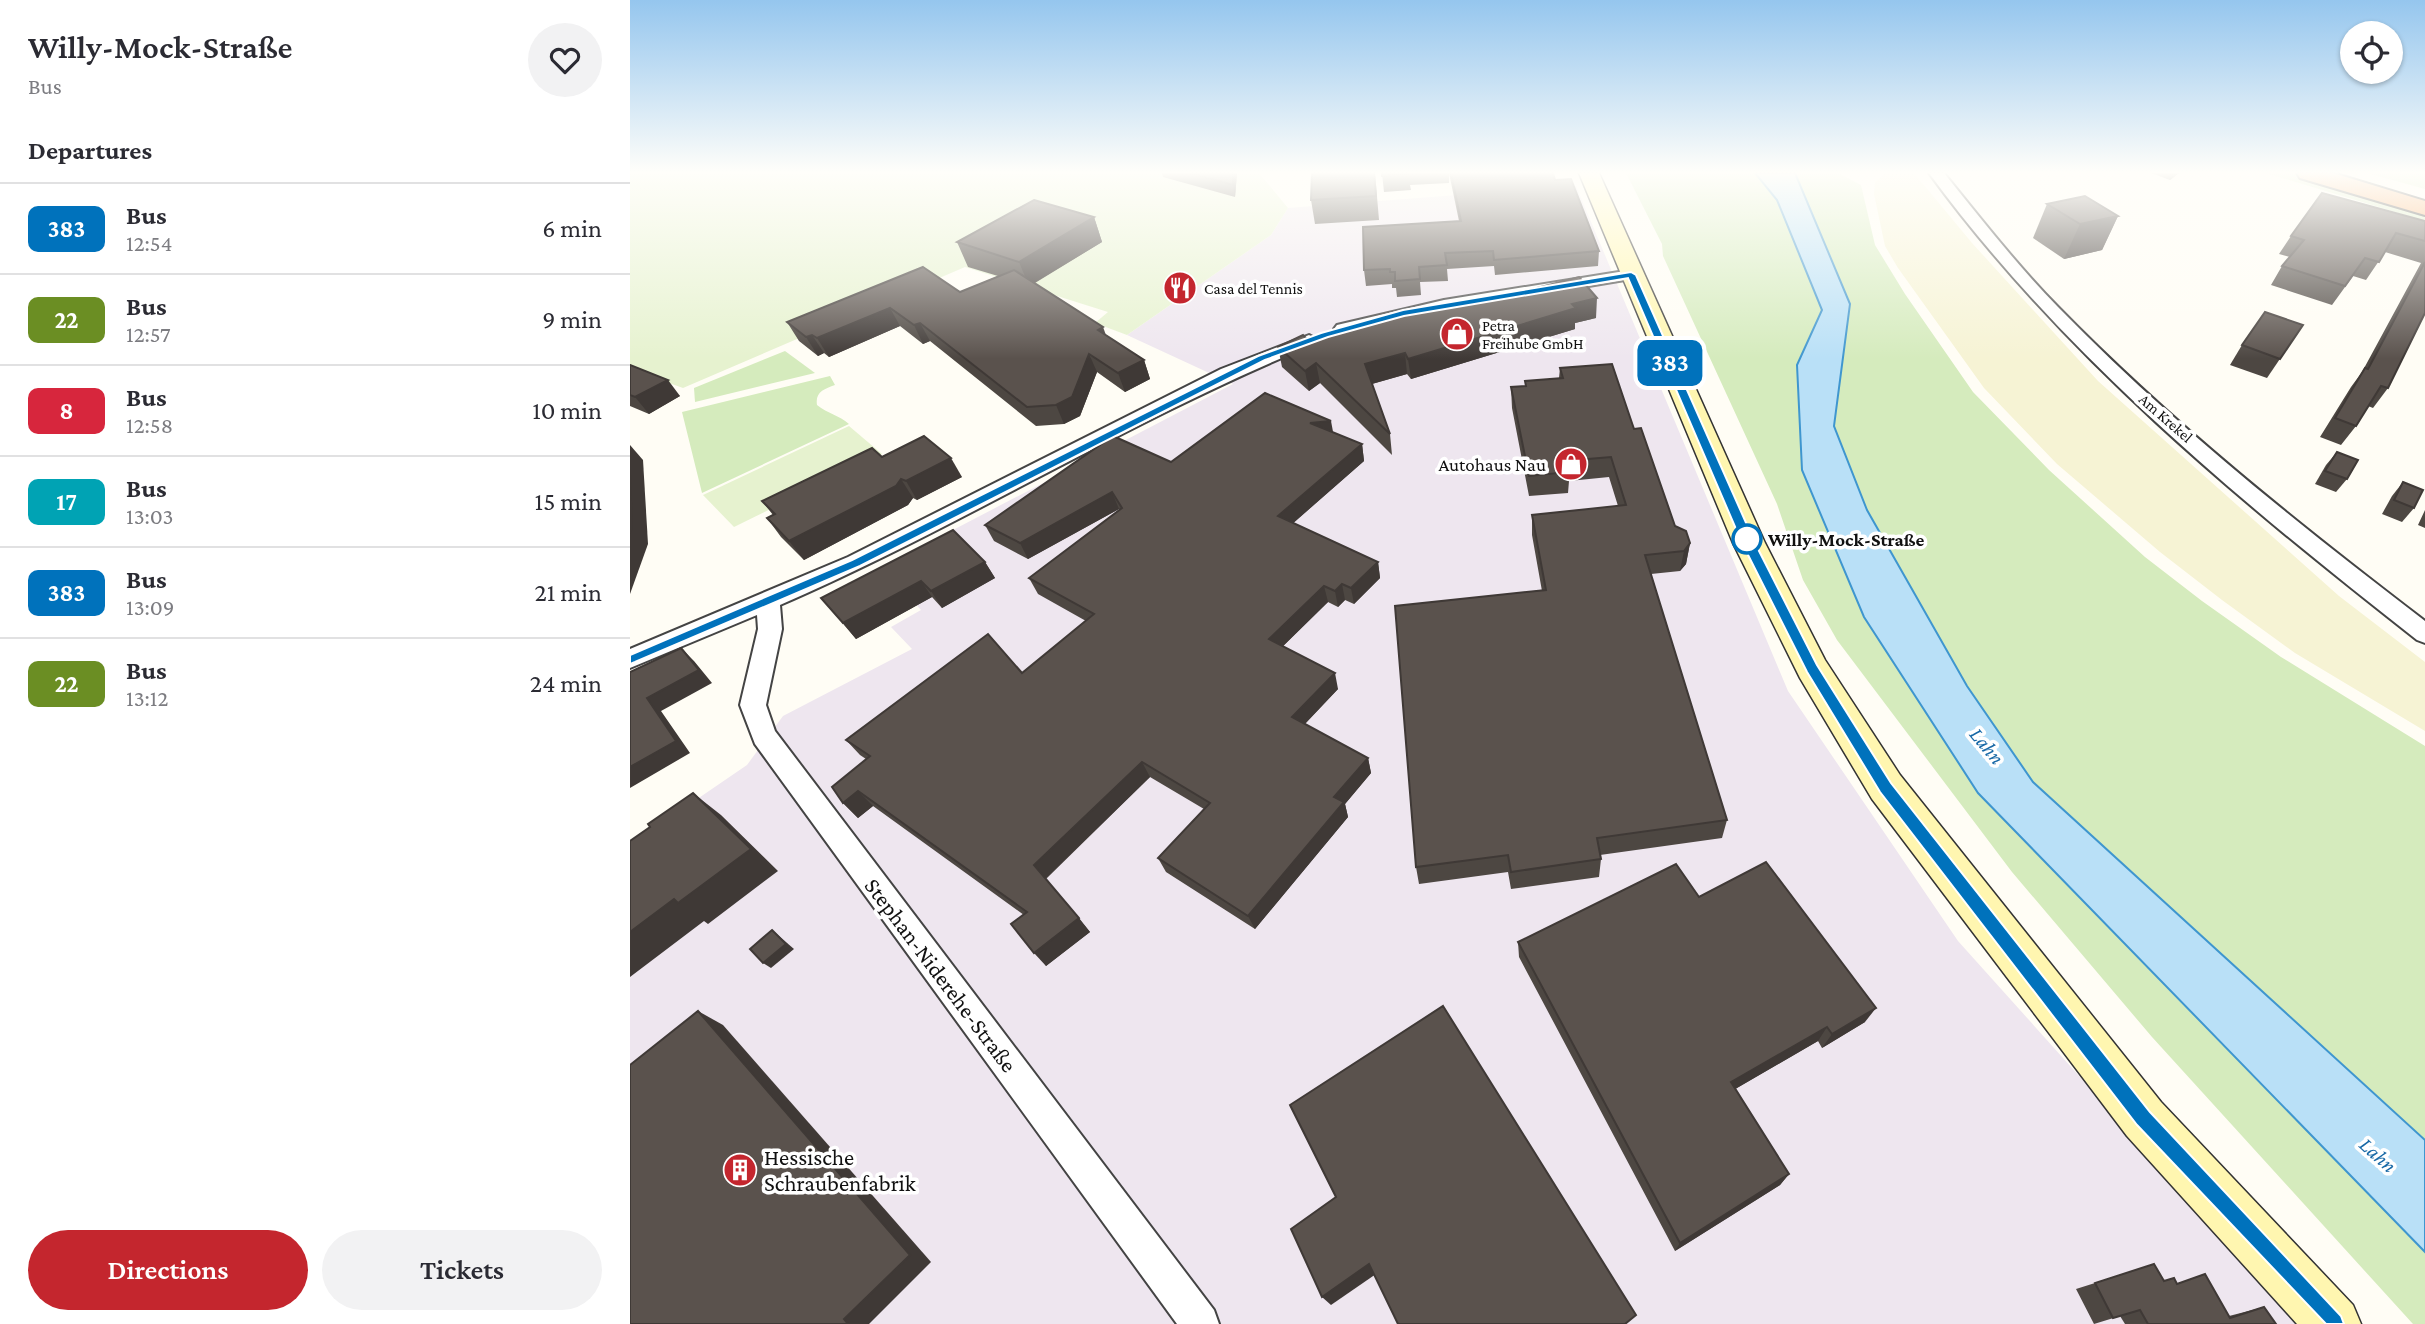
<!DOCTYPE html>
<html lang="en">
<head>
<meta charset="utf-8">
<style>
  :root { --surface:#fff; --page:#f2f2f3; --text:#2b2b33; --muted:#7c7c81; --line:#e1e1e2; --accent:#c4262e }
  body { margin:0; font-family:"Crimson Pro",serif; background:var(--page); color:var(--text); height:100vh; display:flex; flex-direction:column; font-size:26px; white-space:nowrap }
  * { box-sizing:border-box; margin:0 }
  p { font-size:23px; color:var(--muted) }
  .icon { flex:none; width:38px; height:38px; fill:none; stroke:currentColor; stroke-width:2; stroke-linecap:round; stroke-linejoin:round }
  .map { position:relative; flex:1; overflow:hidden }
  .drawer { display:flex; flex-direction:column; background:var(--surface); width:630px }
  .drawer>* { flex:none }
  .badge { padding:0 14px; border-radius:10px; font-size:24px; line-height:46px }
  .controls { position:absolute; left:1710px; top:21px; display:grid; gap:14px }
  .controls a { display:grid; place-items:center; width:63px; height:63px; border-radius:50%; background:var(--surface); box-shadow:0 2px 5px #0004; font-size:35px }
  .map>.badge { position:absolute; translate:-50% -50%; box-shadow:0 0 0 4px #fff }
  h2 { padding:0 28px; font-size:26px; line-height:63px }
  .round { display:grid; place-items:center; flex:none; width:74px; height:74px; border-radius:37px; background:var(--page) }
  .summary { display:flex; align-items:center; justify-content:space-between; height:119px; padding:0 28px }
  h1 { font-size:33px; font-weight:600; line-height:52px }
  .action { display:flex; gap:14px; margin-top:auto; padding:14px 28px }
  .action a { flex:1; height:80px; border-radius:42px; background:var(--accent); color:#fff; font-size:28px; font-weight:600; line-height:80px; text-align:center }
  .action a+a { background:var(--page); color:var(--text) }
  ul { padding:0; list-style:none }
  li { display:flex; align-items:center; gap:21px; height:91px; padding:0 28px; border-top:2px solid var(--line) }
  li div { flex:1 }
  li b { display:block; font-size:26px }
  li em { font-style:normal }
  li .badge { min-width:77px; font-weight:700; text-align:center }
  main { display:flex; flex:1; min-height:0 }
  .map>svg:first-child { display:block }
</style>
</head>
<body>
<main>
<section class="drawer">
<div class="summary"><div><h1>Willy-Mock-Straße</h1><p>Bus</p></div><a class="round"><svg class="icon" aria-label="heart" viewBox="0 0 24 24"><path d="M12 20l-8-8c-3-5 5-10 8-4 3-6 11-1 8 4z"/></svg></a></div>
<h2>Departures</h2>
<ul>
<li><span class="badge" style="background:#0072bc;color:#fff">383</span><div><b>Bus</b><p>12:54</p></div><em>6 min</em></li>
<li><span class="badge" style="background:#6b8e23;color:#fff">22</span><div><b>Bus</b><p>12:57</p></div><em>9 min</em></li>
<li><span class="badge" style="background:#d7263d;color:#fff">8</span><div><b>Bus</b><p>12:58</p></div><em>10 min</em></li>
<li><span class="badge" style="background:#00a3b4;color:#fff">17</span><div><b>Bus</b><p>13:03</p></div><em>15 min</em></li>
<li><span class="badge" style="background:#0072bc;color:#fff">383</span><div><b>Bus</b><p>13:09</p></div><em>21 min</em></li>
<li><span class="badge" style="background:#6b8e23;color:#fff">22</span><div><b>Bus</b><p>13:12</p></div><em>24 min</em></li>
</ul>
<div class="action"><a>Directions</a><a>Tickets</a></div>
</section>
<div class="map">
<svg width="1795" height="1324" viewBox="0 0 1795 1324">
  <rect width="100%" height="100%" fill="#fffdf5"/>
  <!-- industrial -->
  <path fill="#eee6ef" d="M 946,186 L 1158,691 L 1328,941 L 1672,1324 L 0,1324 L 0,845 L 117,765 L 153,716 L 282,649 L 261,627 L 291,610 L 252,567 L 603,384 L 497,335 L 641,235 L 658,208 Z"/>
  <!-- farmland -->
  <path fill="#f6f3d4" d="M 1255,173 L 1284,173 L 1342,243 L 1468,381 L 1709,596 L 1795,662 L 1795,731 L 1665,653 L 1592,600 L 1530,552 L 1427,464 L 1354,388 L 1268,268 L 1255,246 L 1244,194 L 1245,182 Z"/>
  <!-- green -->
  <g fill="#d5ebbd">
    <path d="M 996,173 L 1125,173 L 1147,200 L 1192,310 L 1167,365 L 1234,617 L 1348,793 L 1795,1252 L 1795,1324 L 1783,1324 L 1522,1037 L 1382,872 L 1207,640 L 1173,580 L 1147,504 L 1033,256 L 1032,244 Z"/>
    <path d="M 1165,173 L 1208,173 L 1231,185 L 1245,245 L 1275,294 L 1343,392 L 1419,470 L 1515,557 L 1572,601 L 1651,657 L 1795,746 L 1795,1140 L 1403,782 L 1337,686 L 1237,510 L 1204,426 L 1220,303 Z"/>
    <path d="M 1636,173 L 1660,173 L 1795,214 L 1795,221 Z"/>
    <path d="M 1737,173 L 1795,173 L 1795,189 Z"/>
    <path d="M 155,351 L 185,373 L 65,402 L 64,388 Z"/>
    <path d="M 200,376 L 205,385 C 194,389 185,392 187,405 C 198,414 209,415 219,424 L 72,493 L 52,412 Z"/>
  </g>
  <!-- pitch -->
  <g fill="#e6f2cf">
    <path d="M 0,173 L 629,173 L 658,208 L 641,235 L 497,335 L 465,323 L 478,312 L 335,267 L 53,388 L 0,369 Z"/>
    <path d="M 219,426 L 252,454 L 104,527 L 73,495 Z"/>
  </g>
  <!-- water -->
  <path fill="#b9e0f7" stroke="#3f96cf" stroke-width="2" d="M 1125,173 L 1165,173 L 1220,304 L 1204,426 L 1237,510 L 1337,686 L 1403,782 L 1795,1140 L 1795,1252 L 1348,793 L 1234,617 L 1172,470 L 1167,365 L 1192,310 L 1147,200 Z"/>
  <g fill="none" stroke-linecap="round" stroke-linejoin="round">
    <defs>
      <g id="street">
        <path d="M 1299,173 L 1314,173 C 1351,219 1387,265 1428,307 C 1540,422 1667,523 1795,621 L 1795,643 L 1787,640 C 1610,501 1433,356 1299,173 Z"/>
        <path d="M 1001,270 L 1007,272 L 1007,278 L 814,310 L 713,334 L 704,329 L 707,325 L 814,300 Z"/>
        <path d="M 679,335 L 688,340 L 685,344 C 501,419 332,526 150,605 L 152,629 L 136,705 L 145,731 L 584,1310 L 589,1324 L 547,1324 L 125,744 L 110,705 L 128,629 L 127,615 L 0,668 L 0,649 L 218,557 L 591,369 Z"/>
      </g>
      <path id="secondary" d="M 949,173 L 969,173 L 1135,543 L 1195,660 L 1270,775 L 1531,1102 L 1723,1305 L 1731,1324 L 1667,1324 L 1497,1136 L 1242,799 L 1170,678 L 1103,543 Z"/>
      <path id="highway" d="M 1667,173 L 1703,173 L 1795,201 L 1795,215 L 1670,178 Z"/>
    </defs>
    <!-- street casing -->
    <use href="#street" stroke="#444" stroke-width="4"/>
    <!-- secondary casing -->
    <use href="#secondary" stroke="#333" stroke-width="3"/>
    <!-- highway casing -->
    <use href="#highway" stroke="#222" stroke-width="4"/>
    <!-- street -->
    <use href="#street" fill="#fff" fill-rule="evenodd"/>
    <!-- secondary -->
    <use href="#secondary" fill="#fff6b0" fill-rule="evenodd"/>
    <!-- highway -->
    <use href="#highway" fill="#f5a25d" fill-rule="evenodd"/>
  </g>
  <!-- wall -->
  <g fill="#4d4742">
    <path d="M 532,173 L 607,173 L 605,197 L 533,177 Z"/>
    <path d="M 745,173 L 749,220 L 685,224 L 681,200 Z"/>
    <path d="M 752,173 L 819,173 L 819,183 L 780,185 L 781,190 L 754,192 Z"/>
    <path d="M 819,173 L 923,173 L 925,180 L 969,251 L 968,266 L 865,275 L 864,266 L 817,269 L 818,281 L 790,282 L 791,295 L 767,297 L 766,288 L 762,288 L 762,284 L 736,286 L 734,270 L 829,221 Z"/>
    <path d="M 1521,173 L 1549,173 L 1540,180 Z"/>
    <path d="M 1417,204 L 1488,216 L 1472,250 L 1434,259 L 1403,238 Z"/>
    <path d="M 464,217 L 472,242 L 405,283 L 476,335 L 514,360 L 520,379 L 495,392 L 467,372 L 450,416 L 434,424 L 406,426 L 300,341 L 293,344 L 270,326 L 199,357 L 194,353 L 188,356 L 169,341 L 157,322 L 330,292 L 368,276 L 338,267 L 327,242 Z"/>
    <path d="M 1795,221 L 1795,313 L 1758,388 L 1743,408 L 1738,406 L 1726,426 L 1711,445 L 1690,437 L 1721,387 L 1732,372 L 1791,263 L 1755,252 L 1736,280 L 1723,276 L 1702,305 L 1641,285 L 1652,266 L 1660,257 L 1649,254 L 1661,236 Z"/>
    <path d="M 966,318 L 945,323 L 945,329 L 781,379 L 777,374 L 742,384 L 760,434 L 762,455 L 690,383 L 679,391 L 652,367 L 648,347 L 678,340 Z"/>
    <path d="M 1673,325 L 1637,378 L 1600,365 L 1612,345 Z"/>
    <path d="M 0,365 L 50,396 L 19,414 L 0,406 Z"/>
    <path d="M 930,368 L 1004,429 L 1045,526 L 1060,543 L 1056,564 L 1050,571 L 1021,574 L 1097,820 L 1092,838 L 970,855 L 971,859 L 969,877 L 881,889 L 878,872 L 789,884 L 786,867 L 912,591 L 902,535 L 902,515 L 988,506 L 979,477 L 939,481 L 938,493 L 899,496 L 882,408 L 881,387 L 895,386 L 895,381 L 929,378 Z"/>
    <path d="M 703,433 L 732,444 L 734,461 L 663,523 L 748,562 L 750,578 L 724,604 L 715,600 L 708,607 L 698,602 L 653,646 L 708,689 L 675,724 L 738,758 L 741,773 L 715,804 L 718,817 L 625,929 L 536,872 L 528,858 L 574,809 L 520,777 L 416,879 L 460,932 L 416,966 L 394,915 L 243,806 L 228,818 L 213,803 L 236,759 L 230,755 L 216,740 L 392,673 L 456,621 L 408,594 L 399,578 L 489,510 L 489,509 L 398,559 L 364,541 L 355,525 L 541,462 Z"/>
    <path d="M 1707,452 L 1717,479 L 1706,492 L 1685,484 L 1696,465 Z"/>
    <path d="M 252,457 L 332,477 L 287,500 L 283,498 L 278,505 L 174,560 L 151,537 L 137,518 L 143,515 L 132,501 Z"/>
    <path d="M 1773,482 L 1784,508 L 1772,522 L 1752,514 L 1762,496 Z"/>
    <path d="M 1795,510 L 1795,528 L 1788,525 Z"/>
    <path d="M 355,562 L 365,578 L 312,608 L 302,597 L 226,639 L 191,598 Z"/>
    <path d="M 1069,897 L 1235,1022 L 1192,1048 L 1188,1041 L 1105,1089 L 1159,1174 L 1150,1185 L 1045,1251 L 889,957 L 888,942 Z"/>
    <path d="M 1534,1281 L 1547,1283 L 1599,1316 L 1634,1307 L 1646,1324 L 1495,1324 L 1490,1316 L 1464,1324 L 1446,1289 L 1465,1283 Z"/>
  </g>
  <!-- shaded-wall -->
  <g fill="#3f3936">
    <path d="M 603,173 L 607,173 L 605,197 L 603,185 Z"/>
    <path d="M 1543,173 L 1549,173 L 1540,180 Z"/>
    <path d="M 1488,216 L 1472,250 L 1434,259 L 1450,224 Z"/>
    <path d="M 464,217 L 472,242 L 399,286 L 389,262 Z"/>
    <path d="M 967,298 L 966,318 L 945,323 L 945,329 L 781,379 L 778,359 L 942,304 Z"/>
    <path d="M 260,308 L 270,326 L 199,357 L 187,338 Z"/>
    <path d="M 290,323 L 300,341 L 293,344 L 284,325 Z"/>
    <path d="M 473,327 L 480,346 L 468,330 Z"/>
    <path d="M 182,335 L 194,353 L 188,356 L 176,337 Z"/>
    <path d="M 775,353 L 777,374 L 738,385 L 735,364 Z"/>
    <path d="M 459,354 L 467,372 L 450,416 L 434,424 L 426,405 Z"/>
    <path d="M 514,360 L 520,379 L 495,392 L 488,373 Z"/>
    <path d="M 686,363 L 690,383 L 679,391 L 675,371 Z"/>
    <path d="M 38,380 L 50,396 L 19,414 L 5,397 Z"/>
    <path d="M 701,421 L 704,437 L 680,423 Z"/>
    <path d="M 732,444 L 734,461 L 652,533 L 648,516 Z"/>
    <path d="M 0,445 L 13,460 L 18,544 L 0,594 Z"/>
    <path d="M 321,458 L 332,477 L 287,500 L 276,481 Z"/>
    <path d="M 271,479 L 283,498 L 278,505 L 174,560 L 159,541 Z"/>
    <path d="M 482,492 L 489,509 L 398,559 L 390,543 Z"/>
    <path d="M 1060,543 L 1056,564 L 1050,571 L 1054,551 Z"/>
    <path d="M 355,562 L 365,578 L 312,608 L 301,591 Z"/>
    <path d="M 748,562 L 750,578 L 724,604 L 721,588 Z"/>
    <path d="M 291,581 L 302,597 L 226,639 L 213,623 Z"/>
    <path d="M 712,584 L 715,600 L 708,607 L 705,591 Z"/>
    <path d="M 694,586 L 698,602 L 644,655 L 639,639 Z"/>
    <path d="M 51,648 L 64,661 L 82,683 L 31,711 L 60,753 L 0,788 L 0,767 L 17,698 Z"/>
    <path d="M 705,673 L 708,689 L 667,732 L 662,717 Z"/>
    <path d="M 738,758 L 741,773 L 715,804 L 718,817 L 625,929 L 618,916 L 704,797 Z"/>
    <path d="M 512,762 L 520,777 L 415,879 L 404,865 Z"/>
    <path d="M 228,791 L 243,806 L 228,818 L 213,803 Z"/>
    <path d="M 63,793 L 91,815 L 148,871 L 78,924 L 74,921 L 0,977 L 0,932 Z"/>
    <path d="M 449,918 L 460,932 L 416,966 L 404,953 Z"/>
    <path d="M 142,930 L 164,949 L 141,968 L 133,963 Z"/>
    <path d="M 1246,1008 L 1235,1022 L 1192,1048 L 1202,1034 Z"/>
    <path d="M 68,1011 L 93,1025 L 301,1262 L 239,1324 L 218,1324 L 214,1319 Z"/>
    <path d="M 1197,1027 L 1188,1041 L 1095,1095 L 1101,1082 Z"/>
    <path d="M 1159,1174 L 1150,1185 L 1045,1251 L 1050,1243 Z"/>
    <path d="M 739,1264 L 746,1274 L 701,1305 L 692,1297 Z"/>
  </g>
  <!-- building -->
  <g fill="#5a524d" stroke="#3f3936" stroke-width="2">
    <path d="M 560,173 L 603,173 L 603,185 Z"/>
    <path d="M 682,173 L 744,173 L 746,196 L 681,200 Z"/>
    <path d="M 752,173 L 779,173 L 779,174 L 752,176 Z"/>
    <path d="M 821,173 L 923,173 L 925,180 L 941,179 L 969,251 L 864,260 L 863,251 L 815,253 L 817,265 L 789,267 L 790,279 L 765,281 L 765,272 L 760,272 L 760,269 L 734,270 L 733,227 L 831,221 Z"/>
    <path d="M 1692,193 L 1795,221 L 1795,241 L 1766,233 L 1749,262 L 1735,258 L 1715,286 L 1652,266 L 1674,240 L 1661,236 Z"/>
    <path d="M 1455,196 L 1488,216 L 1450,224 L 1417,204 Z"/>
    <path d="M 404,200 L 464,217 L 389,262 L 327,242 Z"/>
    <path d="M 1795,262 L 1795,313 L 1758,388 L 1751,386 L 1726,426 L 1705,418 L 1735,368 L 1738,369 Z"/>
    <path d="M 293,267 L 330,292 L 384,270 L 473,327 L 468,330 L 514,360 L 488,373 L 459,354 L 442,397 L 426,405 L 397,407 L 290,323 L 284,325 L 260,308 L 187,338 L 182,335 L 176,337 L 157,322 Z"/>
    <path d="M 949,277 L 967,298 L 942,304 L 946,308 L 778,359 L 775,353 L 735,364 L 760,434 L 686,363 L 675,371 L 648,347 L 673,335 L 678,340 L 722,325 L 868,298 Z"/>
    <path d="M 1635,312 L 1673,325 L 1650,359 L 1612,345 Z"/>
    <path d="M 982,364 L 1004,429 L 1011,428 L 1045,526 L 1056,531 L 1060,543 L 1054,551 L 1015,555 L 1097,820 L 967,838 L 971,859 L 881,872 L 878,855 L 786,867 L 765,606 L 916,590 L 902,515 L 996,505 L 981,457 L 935,461 L 939,472 L 899,476 L 881,387 L 896,386 L 895,381 L 933,378 L 930,368 Z"/>
    <path d="M 0,365 L 38,380 L 5,397 L 0,395 Z"/>
    <path d="M 635,393 L 701,421 L 680,423 L 732,444 L 648,516 L 748,562 L 721,588 L 712,584 L 705,591 L 694,586 L 639,639 L 705,673 L 662,717 L 738,758 L 704,797 L 714,802 L 618,916 L 528,858 L 580,803 L 512,762 L 404,865 L 449,918 L 404,953 L 381,924 L 397,912 L 228,791 L 213,803 L 202,787 L 240,756 L 216,740 L 358,634 L 392,673 L 464,614 L 399,578 L 492,508 L 482,492 L 390,543 L 355,525 L 483,436 L 541,462 Z"/>
    <path d="M 294,436 L 321,458 L 276,481 L 271,479 L 266,486 L 159,541 L 137,518 L 145,514 L 132,501 L 242,448 L 252,457 Z"/>
    <path d="M 1707,452 L 1728,460 L 1717,479 L 1695,471 Z"/>
    <path d="M 0,474 L 2,528 L 0,533 Z"/>
    <path d="M 1773,482 L 1793,490 L 1784,508 L 1764,500 Z"/>
    <path d="M 323,530 L 355,562 L 301,591 L 291,581 L 213,623 L 191,598 Z"/>
    <path d="M 51,648 L 69,670 L 17,698 L 46,741 L 0,767 L 0,672 Z"/>
    <path d="M 63,793 L 121,849 L 48,903 L 44,899 L 0,932 L 0,841 L 20,827 L 18,824 Z"/>
    <path d="M 1136,862 L 1246,1008 L 1202,1034 L 1197,1027 L 1101,1082 L 1159,1174 L 1050,1243 L 888,942 L 1046,864 L 1069,897 Z"/>
    <path d="M 142,930 L 156,944 L 133,963 L 120,949 Z"/>
    <path d="M 813,1006 L 1006,1315 L 995,1324 L 768,1324 L 739,1264 L 692,1297 L 661,1229 L 706,1197 L 660,1105 Z"/>
    <path d="M 68,1011 L 280,1255 L 214,1319 L 218,1324 L 0,1324 L 0,1065 Z"/>
    <path d="M 1524,1264 L 1534,1281 L 1544,1278 L 1547,1284 L 1575,1274 L 1600,1318 L 1634,1307 L 1646,1324 L 1518,1324 L 1510,1310 L 1483,1318 L 1465,1283 Z"/>
  </g>
  <!-- sky -->
  <linearGradient id="sky" x2="0" y2="1"><stop stop-color="#95c6ee"/><stop offset="0.48" stop-color="#fffefa"/><stop offset="1" stop-color="#fffefa" stop-opacity="0"/></linearGradient>
  <rect width="1795" height="359" fill="url(#sky)"/>
  <!-- line -->
  <path fill="#0072bc" stroke="#fff" stroke-width="2" d="M 1001,272 L 1006,275 L 1125,543 L 1187,665 L 1261,783 L 1520,1112 L 1711,1316 L 1714,1324 L 1696,1324 L 1507,1125 L 1250,792 L 1177,672 L 1112,543 L 998,278 L 774,316 L 698,337 L 635,360 L 230,566 L 5,662 L 0,664 L 0,655 L 222,560 L 628,356 L 691,333 L 773,310 Z"/>
  <!-- icons -->
  <defs>
    <symbol id="restaurant-disc" viewBox="-11 -11 22 22"><circle r="9.5" fill="#c4262e" stroke="#fff"/><path d="M-5-6h1v4h1v-4h1v4h1v-4h1v5L-1.5 .5V6h-2V.5L-5-1ZM5-6V6H3V1.5H1.5Q1.5-4 5-6Z" fill="#fff"/></symbol>
    <symbol id="shop-disc" viewBox="-11 -11 22 22"><circle r="9.5" fill="#c4262e" stroke="#fff"/><path d="M-5-2.5h2.3a2.7 3.5 0 0 1 5.4 0H5L5.5 6h-11ZM-1.5-2.5h3a1.5 2.3 0 0 0-3 0Z" fill="#fff"/></symbol>
    <symbol id="building-disc" viewBox="-11 -11 22 22"><circle r="9.5" fill="#c4262e" stroke="#fff"/><path d="M-4-6H4V6H1V3H-1V6H-4ZM-2.5-4.3h1.7v1.8h-1.7ZM.8-4.3h1.7v1.8H.8ZM-2.5-1h1.7V.8h-1.7ZM.8-1h1.7V.8H.8Z" fill="#fff"/></symbol>
  </defs>
  <g fill-rule="evenodd">
    <use href="#restaurant-disc" x="531" y="269" width="38" height="38"/>
    <use href="#shop-disc" x="808" y="315" width="38" height="38"/>
    <use href="#shop-disc" x="922" y="445" width="38" height="38"/>
    <use href="#building-disc" x="91" y="1151" width="38" height="38"/>
  </g>
  <!-- markers -->
  <circle fill="#fff" stroke="#0072bc" stroke-width="3.5" cx="1117" cy="539" r="14"/>
  <g text-anchor="middle" dominant-baseline="central" stroke-width="7" stroke-linejoin="round" paint-order="stroke">
    <!-- far-poi labels -->
    <g font-size="16" fill="#111" stroke="#fff" text-anchor="start">
      <text x="574" y="288">Casa del Tennis</text>
      <text x="852" y="325">Petra<tspan x="852" dy="18">Freihube GmbH</tspan></text>
    </g>
    <!-- far-street labels -->
    <g font-size="16" fill="#111" stroke="#fff">
      <text transform="translate(1536 418) rotate(41)">Am Krekel</text>
    </g>
    <!-- poi labels -->
    <g font-size="19" fill="#111" stroke="#fff" text-anchor="end">
      <text x="916" y="464">Autohaus Nau</text>
    </g>
    <!-- stop labels -->
    <g font-size="19" font-weight="bold" fill="#111" stroke="#fff" text-anchor="start">
      <text x="1138" y="539">Willy-Mock-Straße</text>
    </g>
    <!-- water labels -->
    <g font-size="21" font-style="italic" fill="#1768a6" stroke="#fff">
      <text transform="translate(1357 746) rotate(50)">Lahn</text>
      <text transform="translate(1748 1155) rotate(42)">Lahn</text>
    </g>
    <!-- near-street labels -->
    <g font-size="23" fill="#111" stroke="#fff">
      <text transform="translate(311 975) rotate(53)">Stephan-Niderehe-Straße</text>
    </g>
    <!-- near-poi labels -->
    <g font-size="23" fill="#111" stroke="#fff" text-anchor="start">
      <text x="134" y="1157">Hessische<tspan x="134" dy="26">Schraubenfabrik</tspan></text>
    </g>
  </g>
</svg>
<div class="controls">
<a><svg class="icon" aria-label="locate" viewBox="0 0 24 24"><circle cx="12" cy="12" r="6"/><path d="M12 2v4M12 18v4M2 12h4M18 12h4"/></svg></a>
</div>
<b class="badge" style="left:1040px;top:363px;background:#0072bc;color:#fff">383</b>
</div>
</main>
</body>
</html>
